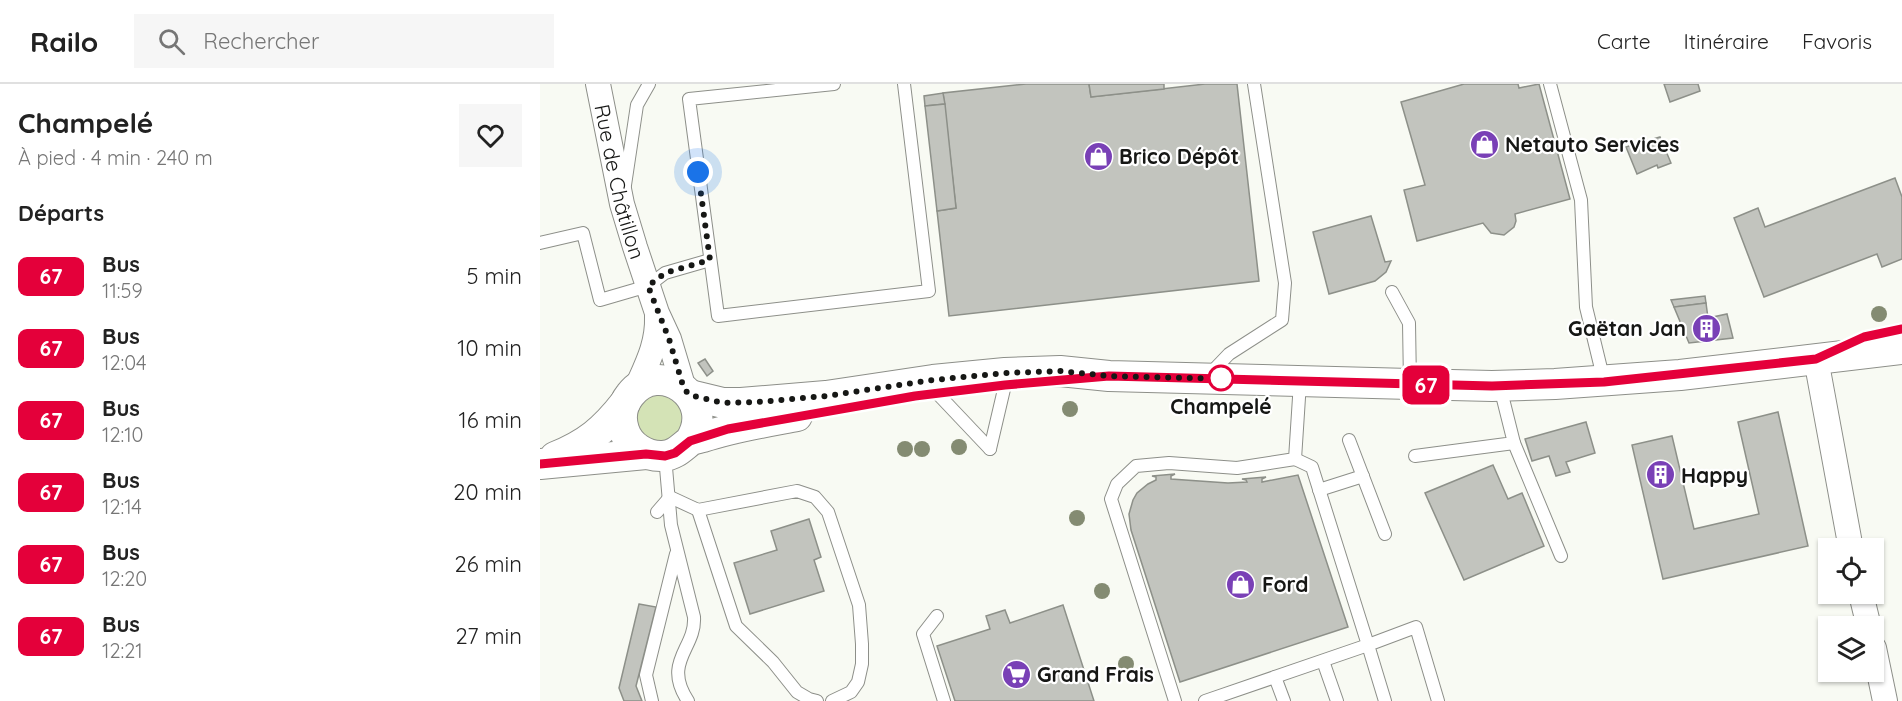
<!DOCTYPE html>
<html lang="fr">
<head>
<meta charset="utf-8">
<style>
  :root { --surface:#fff; --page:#f6f6f6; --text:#222; --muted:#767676; --line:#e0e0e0 }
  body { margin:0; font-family:Quicksand,sans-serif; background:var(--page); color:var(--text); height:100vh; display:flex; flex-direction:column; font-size:22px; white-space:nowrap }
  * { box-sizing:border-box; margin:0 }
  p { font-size:20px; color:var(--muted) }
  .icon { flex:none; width:33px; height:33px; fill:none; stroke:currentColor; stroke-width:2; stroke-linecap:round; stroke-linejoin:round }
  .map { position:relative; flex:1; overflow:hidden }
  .side { display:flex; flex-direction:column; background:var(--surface); width:540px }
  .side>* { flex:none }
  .badge { padding:0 12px; border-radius:9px; font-size:21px; line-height:39px }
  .buttons { position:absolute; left:1278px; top:454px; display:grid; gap:12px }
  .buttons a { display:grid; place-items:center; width:66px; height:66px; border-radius:0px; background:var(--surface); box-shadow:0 2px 4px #0004; font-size:30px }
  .you { position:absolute; width:30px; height:30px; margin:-15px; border:4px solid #fff; border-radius:50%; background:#1a73e8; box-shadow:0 0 0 9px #1a73e833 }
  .map>.badge { position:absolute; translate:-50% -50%; box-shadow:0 0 0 3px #fff }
  h2 { padding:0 18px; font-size:22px; line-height:54px }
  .round { display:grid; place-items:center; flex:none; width:63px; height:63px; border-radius:0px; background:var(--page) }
  .head { display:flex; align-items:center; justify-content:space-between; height:102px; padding:0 18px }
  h1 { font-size:28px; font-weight:700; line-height:45px }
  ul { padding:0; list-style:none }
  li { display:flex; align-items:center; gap:18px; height:72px; padding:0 18px }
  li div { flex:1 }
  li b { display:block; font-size:22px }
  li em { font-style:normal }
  li .badge { min-width:66px; font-weight:700; text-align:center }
  header { display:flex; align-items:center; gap:36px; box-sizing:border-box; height:84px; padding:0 30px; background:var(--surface); border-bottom:2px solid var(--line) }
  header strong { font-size:28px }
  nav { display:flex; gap:33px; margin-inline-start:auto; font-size:21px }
  .search { width:420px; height:54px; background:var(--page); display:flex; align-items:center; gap:15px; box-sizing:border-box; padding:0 21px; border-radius:0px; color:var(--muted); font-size:22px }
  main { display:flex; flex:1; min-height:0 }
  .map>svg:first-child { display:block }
</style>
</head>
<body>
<header>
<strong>Railo</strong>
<div class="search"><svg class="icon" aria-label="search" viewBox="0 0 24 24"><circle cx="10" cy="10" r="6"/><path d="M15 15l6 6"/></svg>Rechercher</div>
<nav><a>Carte</a><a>Itinéraire</a><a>Favoris</a></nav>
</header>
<main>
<section class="side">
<div class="head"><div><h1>Champelé</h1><p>À pied · 4 min · 240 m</p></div><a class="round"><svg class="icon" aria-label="heart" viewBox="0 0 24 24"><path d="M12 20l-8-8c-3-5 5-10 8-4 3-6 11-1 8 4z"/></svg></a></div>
<h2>Départs</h2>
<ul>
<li><span class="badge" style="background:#e4003a;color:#fff">67</span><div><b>Bus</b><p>11:59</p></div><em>5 min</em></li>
<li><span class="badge" style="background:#e4003a;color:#fff">67</span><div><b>Bus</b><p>12:04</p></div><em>10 min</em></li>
<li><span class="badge" style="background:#e4003a;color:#fff">67</span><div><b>Bus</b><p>12:10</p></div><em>16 min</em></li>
<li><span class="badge" style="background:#e4003a;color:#fff">67</span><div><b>Bus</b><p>12:14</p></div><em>20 min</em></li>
<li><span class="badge" style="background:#e4003a;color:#fff">67</span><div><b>Bus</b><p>12:20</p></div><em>26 min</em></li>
<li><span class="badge" style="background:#e4003a;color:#fff">67</span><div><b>Bus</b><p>12:21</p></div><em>27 min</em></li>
</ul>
</section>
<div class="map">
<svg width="1362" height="617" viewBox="0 0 1362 617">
  <rect width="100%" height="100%" fill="#f8faf3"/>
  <!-- green -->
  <circle fill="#d4e3b6" cx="120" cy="334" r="23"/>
  <!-- building -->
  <g fill="#c2c4be" stroke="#8d9089" stroke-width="1.5">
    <path d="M 486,0 L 549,0 L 551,13 L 665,0 L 697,0 L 719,197 L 409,232 L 397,127 L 416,124 L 403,9 Z"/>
    <path d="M 549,0 L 624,0 L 624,5 L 551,13 Z"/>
    <path d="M 924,0 L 978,0 L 979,4 L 999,0 L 1030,115 L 975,130 L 976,137 L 974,143 L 964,151 L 951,149 L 943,139 L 877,157 L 864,106 L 885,101 L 861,18 Z"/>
    <path d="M 1124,0 L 1158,0 L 1160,7 L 1130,18 Z"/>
    <path d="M 403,9 L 405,20 L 385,22 L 384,12 Z"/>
    <path d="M 405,20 L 416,124 L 397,127 L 385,22 Z"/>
    <path d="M 1120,53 L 1131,79 L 1118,84 L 1117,81 L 1097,90 L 1086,63 Z"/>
    <path d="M 1355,94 L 1362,113 L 1362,175 L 1342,183 L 1337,170 L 1224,213 L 1194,134 L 1218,124 L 1225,143 Z"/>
    <path d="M 831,132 L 845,178 L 851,177 L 846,188 L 835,197 L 789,210 L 773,148 Z"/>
    <path d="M 1165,212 L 1166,219 L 1134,223 L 1131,216 Z"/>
    <path d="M 1166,219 L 1168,234 L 1187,230 L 1193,254 L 1149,259 L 1134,223 Z"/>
    <path d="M 165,275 L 173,287 L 167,292 L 158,279 Z"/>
    <path d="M 1238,328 L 1268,462 L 1123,495 L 1092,361 L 1132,352 L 1154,445 L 1219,430 L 1198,338 Z"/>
    <path d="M 1046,338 L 1055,369 L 1026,378 L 1030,388 L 1016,392 L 1009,372 L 992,377 L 985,355 Z"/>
    <path d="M 953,381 L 968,415 L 982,409 L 1004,462 L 924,496 L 885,409 Z"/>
    <path d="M 635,390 L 631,392 L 631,395 L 688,399 L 707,398 L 706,396 L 702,395 L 726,393 L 722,395 L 722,398 L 758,391 L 808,543 L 640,598 L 591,446 L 589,430 L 593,416 L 597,409 L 608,400 L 616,396 L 616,393 L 612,392 Z"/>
    <path d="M 269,435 L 281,473 L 274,476 L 284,507 L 210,530 L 194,479 L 237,466 L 231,447 Z"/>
    <path d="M 99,520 L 116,523 L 96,602 L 102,617 L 84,617 L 79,604 Z"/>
    <path d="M 523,521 L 554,617 L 415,617 L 397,562 L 450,545 L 446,532 L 465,526 L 470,539 Z"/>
  </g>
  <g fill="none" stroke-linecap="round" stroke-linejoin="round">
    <defs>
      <g id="service">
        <path d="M 294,0 L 149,15 L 178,232 L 389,207 L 364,0"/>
        <path d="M 1010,0 L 1041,116 L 1046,223 L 1064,297"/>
        <path d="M 85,101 L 97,21 L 109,0"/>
        <path d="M 0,159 L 43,149 L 60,216 L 108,202 L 125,189 L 170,176"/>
        <path d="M 852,208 L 869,239 L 870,299"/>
        <path d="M 668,292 L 689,270 L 742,236 L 745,199 L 714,0"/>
        <path d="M 396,308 L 450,365"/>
        <path d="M 809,356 L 845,450"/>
        <path d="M 974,359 L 1021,472"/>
        <path d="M 450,365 L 465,301"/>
        <path d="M 125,372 L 131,441 L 154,533 C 156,565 122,577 148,617"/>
        <path d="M 875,372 L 974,359 L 960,303"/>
        <path d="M 779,406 L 823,392"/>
        <path d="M 158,426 L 196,542 L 233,578 L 257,608 L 269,615 L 277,617"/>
        <path d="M 117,428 L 130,413 L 158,426 L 257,407 L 275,413 L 288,428 L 319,521 L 322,560 L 322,580 L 318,598 L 311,608 L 292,617"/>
        <path d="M 397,532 L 383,550 L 404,617"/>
        <path d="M 783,577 L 797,617"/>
        <path d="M 735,593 L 744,617"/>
        <path d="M 112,617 L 106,591 L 136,470"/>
        <path d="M 635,617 L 571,415 L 577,400 L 596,382 L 629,379 L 697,384 L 755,375 L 760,298"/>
        <path d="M 665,617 L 828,561 L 772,383 L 755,375"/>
        <path d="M 845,617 L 828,561 L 876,543 L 898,617"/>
      </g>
      <g id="minor">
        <path id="s1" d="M 58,0 L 82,120 L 95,163 L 117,229 L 129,255 L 144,305"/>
        <path d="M 1276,275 L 1311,465"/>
        <path d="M 96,305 C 107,280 118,260 117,232"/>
        <path d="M 1321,510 L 1329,543"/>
        <path d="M 1334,564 L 1345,617"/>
      </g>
      <g id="tertiary">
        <path d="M 150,311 L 183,319 L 201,319 L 286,312 L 393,296 L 465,289 L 520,287 L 569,292 L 870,300 L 952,302 L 1015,300 L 1140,291 L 1362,265"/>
        <path d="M 150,357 C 178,314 119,273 90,311 C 82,321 80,334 84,346 C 89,362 106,373 123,372 C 135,371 141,364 150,357 C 154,355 159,354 163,353 C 194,343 225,338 257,332"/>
        <path d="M 15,373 C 47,360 64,346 85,319"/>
        <path d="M 0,380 L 106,370"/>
      </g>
    </defs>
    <!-- service casing -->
    <use href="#service" stroke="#8d8f89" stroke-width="14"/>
    <!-- minor casing -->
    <use href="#minor" stroke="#8d8f89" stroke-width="26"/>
    <!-- tertiary casing -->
    <use href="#tertiary" stroke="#8d8f89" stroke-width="32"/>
    <!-- service -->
    <use href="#service" stroke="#fff" stroke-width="12"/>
    <!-- minor -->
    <use href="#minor" stroke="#fff" stroke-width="24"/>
    <!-- tertiary -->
    <use href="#tertiary" stroke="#fff" stroke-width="30"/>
  </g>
  <!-- trees -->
  <g fill="#848b72">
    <circle cx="1339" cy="230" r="8"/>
    <circle cx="530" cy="325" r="8"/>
    <circle cx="419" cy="363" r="8"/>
    <circle cx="365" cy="365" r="8"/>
    <circle cx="382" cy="365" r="8"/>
    <circle cx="537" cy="434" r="8"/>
    <circle cx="562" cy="507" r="8"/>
    <circle cx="586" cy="580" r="8"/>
  </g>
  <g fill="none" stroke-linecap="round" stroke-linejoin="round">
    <defs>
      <path id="line" d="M 0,380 L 106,370 L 125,372 L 135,369 L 150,357 L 188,345 L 375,312 L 465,301 L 569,292 L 952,302 L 1064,298 L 1276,275 L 1324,253 L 1362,245"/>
    </defs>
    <!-- line casing -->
    <use href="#line" stroke="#fff" stroke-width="14"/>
    <!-- line -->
    <use href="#line" stroke="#e4003a" stroke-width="9"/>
    <!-- walk -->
    <path stroke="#161715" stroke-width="6" stroke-dasharray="0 10.8" d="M 158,88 L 170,176 L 125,189 L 108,202 L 129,255 L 144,305 L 150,311 L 183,319 L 218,318 L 286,312 L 393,296 L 465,289 L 520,287 L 569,292 L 690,295 L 681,294"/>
  </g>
  <!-- icons -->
  <defs>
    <symbol id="shop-disc" viewBox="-11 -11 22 22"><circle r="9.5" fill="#7940b6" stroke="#fff"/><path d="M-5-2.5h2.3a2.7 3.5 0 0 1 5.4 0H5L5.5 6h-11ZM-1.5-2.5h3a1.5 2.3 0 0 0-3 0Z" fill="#fff"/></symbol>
    <symbol id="building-disc" viewBox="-11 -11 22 22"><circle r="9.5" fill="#7940b6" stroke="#fff"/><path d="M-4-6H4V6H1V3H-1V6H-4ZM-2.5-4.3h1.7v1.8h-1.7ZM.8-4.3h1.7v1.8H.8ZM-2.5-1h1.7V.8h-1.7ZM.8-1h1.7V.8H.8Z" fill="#fff"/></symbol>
    <symbol id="supermarket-disc" viewBox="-11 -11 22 22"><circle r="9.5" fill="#7940b6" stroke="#fff"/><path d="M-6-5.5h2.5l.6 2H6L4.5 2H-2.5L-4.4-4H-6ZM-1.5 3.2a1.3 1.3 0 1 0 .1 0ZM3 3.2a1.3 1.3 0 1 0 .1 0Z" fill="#fff"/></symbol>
  </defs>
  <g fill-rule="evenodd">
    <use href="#shop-disc" x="928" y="44" width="33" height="33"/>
    <use href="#shop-disc" x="542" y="56" width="33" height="33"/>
    <use href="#building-disc" x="1150" y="228" width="33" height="33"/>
    <use href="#building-disc" x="1104" y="374" width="33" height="33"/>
    <use href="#shop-disc" x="684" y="484" width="33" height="33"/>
    <use href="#supermarket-disc" x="460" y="574" width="33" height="33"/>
  </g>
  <!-- markers -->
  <circle fill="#fff" stroke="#e4003a" stroke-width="3" cx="681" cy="294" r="12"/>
  <g text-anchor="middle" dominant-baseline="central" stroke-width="4.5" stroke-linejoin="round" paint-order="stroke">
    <!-- poi labels -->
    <g font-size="21" font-weight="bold" fill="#161715" stroke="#fff" text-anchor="start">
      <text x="965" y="60">Netauto Services</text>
      <text x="579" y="72">Brico Dépôt</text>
      <text x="1146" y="244" text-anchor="end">Gaëtan Jan</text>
      <text x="1141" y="391">Happy</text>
      <text x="722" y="500">Ford</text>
      <text x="497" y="590">Grand Frais</text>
    </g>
    <!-- street labels -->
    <g font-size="21" fill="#161715" stroke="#fff">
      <text stroke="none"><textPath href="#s1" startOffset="100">Rue de Châtillon</textPath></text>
    </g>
    <!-- stop labels -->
    <g font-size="21" font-weight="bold" fill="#161715" stroke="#fff">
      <text x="681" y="322">Champelé</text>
    </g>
  </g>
</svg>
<div class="buttons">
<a><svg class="icon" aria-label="locate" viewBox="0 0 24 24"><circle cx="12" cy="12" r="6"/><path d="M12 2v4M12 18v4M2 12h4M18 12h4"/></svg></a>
<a><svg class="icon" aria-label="layers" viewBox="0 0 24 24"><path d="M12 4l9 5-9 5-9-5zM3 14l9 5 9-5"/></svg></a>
</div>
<div class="you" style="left:158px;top:88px"></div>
<b class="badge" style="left:886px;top:301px;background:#e4003a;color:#fff">67</b>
</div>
</main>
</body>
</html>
